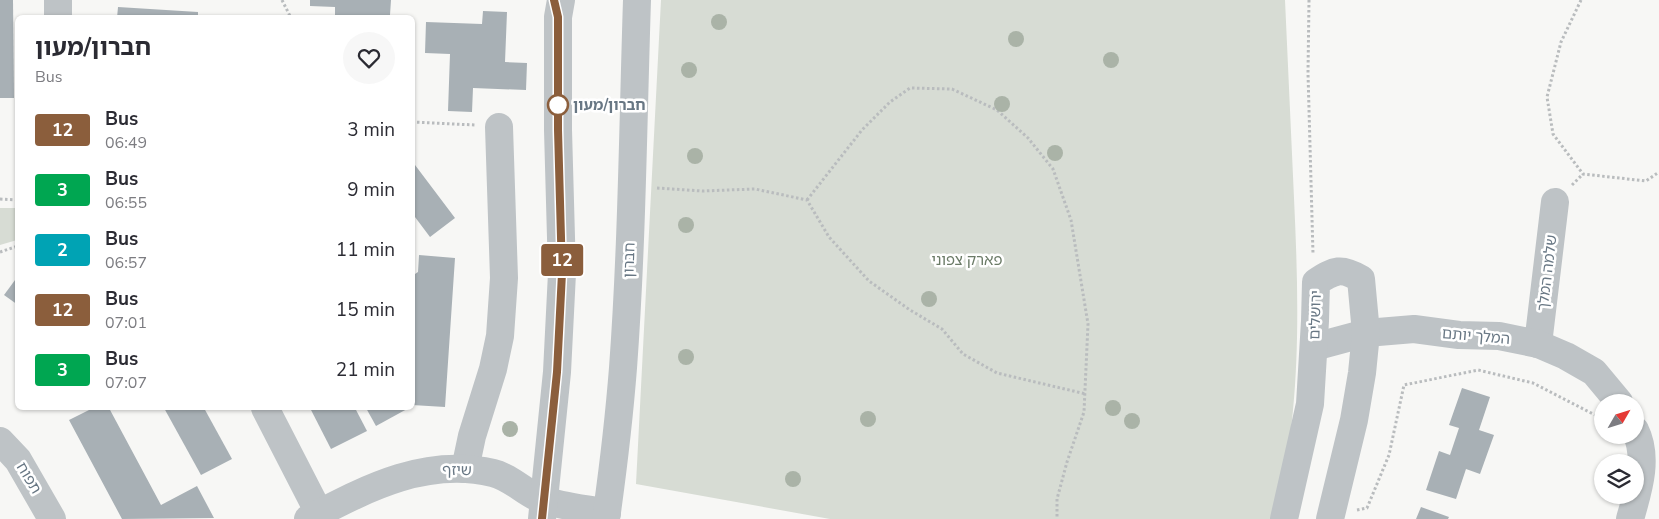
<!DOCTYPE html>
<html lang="en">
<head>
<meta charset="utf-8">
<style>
  :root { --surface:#fff; --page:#f7f7f7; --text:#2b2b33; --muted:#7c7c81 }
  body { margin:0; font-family:"Nunito Sans","Noto Sans Hebrew",sans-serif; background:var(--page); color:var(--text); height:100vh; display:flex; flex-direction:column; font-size:19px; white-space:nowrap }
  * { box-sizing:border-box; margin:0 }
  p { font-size:16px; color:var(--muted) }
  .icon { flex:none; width:28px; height:28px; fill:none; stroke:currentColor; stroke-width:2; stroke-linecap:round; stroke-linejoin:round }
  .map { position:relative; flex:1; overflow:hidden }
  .side { position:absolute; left:15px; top:15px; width:400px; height:395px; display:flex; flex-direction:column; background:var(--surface); border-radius:8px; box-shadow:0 1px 4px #0004 }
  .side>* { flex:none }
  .badge { padding:0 10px; border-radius:4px; font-size:18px; line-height:32px }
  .needle { width:32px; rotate:51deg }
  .fabs { position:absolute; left:1594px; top:394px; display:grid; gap:10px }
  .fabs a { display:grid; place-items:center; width:50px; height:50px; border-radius:50%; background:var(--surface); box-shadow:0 1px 4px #0004; font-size:25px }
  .map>.badge { position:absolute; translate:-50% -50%; box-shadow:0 0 0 2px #fff }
  .round { display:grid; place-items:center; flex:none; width:52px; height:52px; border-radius:26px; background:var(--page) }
  .head { display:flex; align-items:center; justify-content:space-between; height:85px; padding:0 20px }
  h1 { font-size:24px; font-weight:700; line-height:38px }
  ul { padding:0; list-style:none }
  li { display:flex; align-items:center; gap:15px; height:60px; padding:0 20px }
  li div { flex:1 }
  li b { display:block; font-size:19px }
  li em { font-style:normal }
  li .badge { min-width:55px; font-weight:700; text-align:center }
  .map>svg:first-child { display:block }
</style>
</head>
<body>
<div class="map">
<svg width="1659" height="519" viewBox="0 0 1659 519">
  <rect width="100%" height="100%" fill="#f7f7f5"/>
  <!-- green -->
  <g fill="#d7dcd4">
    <path d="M 661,0 L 1285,0 C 1288,66 1291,132 1294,198 C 1299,305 1302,415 1274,519 L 830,519 L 636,484 Z"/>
    <path d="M 0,208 L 18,208 L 17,240 L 0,245 Z"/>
  </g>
  <!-- building -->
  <g fill="#a8b0b5">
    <path d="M 0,0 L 13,0 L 14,98 L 0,98 Z"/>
    <path d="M 310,0 L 391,0 L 390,15 L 404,16 L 404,18 L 335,18 L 335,7 L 310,6 Z"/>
    <path d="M 118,7 L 198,12 L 198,18 L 117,18 Z"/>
    <path d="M 483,11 L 507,12 L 505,62 L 527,63 L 526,90 L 473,88 L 472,112 L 448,111 L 450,54 L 425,53 L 426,22 L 482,24 Z"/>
    <path d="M 412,161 L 455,218 L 430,237 L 415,217 L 412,219 Z"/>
    <path d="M 419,255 L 455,258 L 445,407 L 412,405 L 412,349 L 415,304 L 412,306 L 412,276 L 418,272 Z"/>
    <path d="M 18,276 L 18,305 L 4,295 Z"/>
    <path d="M 1462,388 L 1490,397 L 1479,430 L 1494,435 L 1480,474 L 1466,469 L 1456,499 L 1426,490 L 1439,451 L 1450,455 L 1459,428 L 1449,425 Z"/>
    <path d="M 93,408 L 109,408 L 161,505 L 197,486 L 214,518 L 122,519 L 69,420 Z"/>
    <path d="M 164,408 L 204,408 L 232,459 L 201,475 Z"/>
    <path d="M 310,408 L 355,408 L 367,431 L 331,449 Z"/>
    <path d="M 366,408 L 406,408 L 407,409 L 376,426 Z"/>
    <path d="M 1421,507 L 1449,517 L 1448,519 L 1416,519 Z"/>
  </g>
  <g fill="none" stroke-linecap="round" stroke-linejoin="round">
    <!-- path -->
    <g stroke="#b9bcbe" stroke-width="3" stroke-dasharray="2.5 2.5" stroke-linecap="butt">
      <path d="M 282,0 L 291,18"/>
      <path d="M 1309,0 L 1308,73 L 1313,254"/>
      <path d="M 1581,0 L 1561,42 L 1547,97 L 1553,134 L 1583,174 L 1646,181 L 1659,172"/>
      <path d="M 412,122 L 475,125"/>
      <path d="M 1572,185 L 1583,174"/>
      <path d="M 657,188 L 702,191 L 755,189 L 807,200 L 829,237 L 869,281 L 910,310 L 942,329 L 963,354 L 997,373 L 1086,394"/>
      <path d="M 0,199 L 18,200"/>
      <path d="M 807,200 L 862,130 L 890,102 L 910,88 L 952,89 L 997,110 L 1028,138 L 1053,169 L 1071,220 L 1088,324 L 1084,412 L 1067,462 L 1057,499 L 1057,519"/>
      <path d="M 0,252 L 18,246"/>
      <path d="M 1357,510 L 1367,508 L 1389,455 L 1404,385 L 1478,370 L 1533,383 L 1595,415"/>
    </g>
    <!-- minor -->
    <g stroke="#bec3c6" stroke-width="28">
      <path d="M 58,18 L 58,0"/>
      <path d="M 1538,344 L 1555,202"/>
      <path d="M 1314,347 L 1366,333 L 1414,329 L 1459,335 L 1499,336 L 1538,344 L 1566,356 L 1594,372 L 1619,402"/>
      <path d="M 265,408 L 319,513"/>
      <path d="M 0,441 L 18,460 L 52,519"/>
      <path d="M 465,469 L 472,436 L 493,369 L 500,336 L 504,278 L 499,127"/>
      <path d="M 308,519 C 366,489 425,457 493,473 C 511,477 526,494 543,500 C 562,506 587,509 607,513"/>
      <path d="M 542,519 L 557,372 L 562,273 L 558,130 L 558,17 L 561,0"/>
      <path d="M 606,519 C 613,469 619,419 623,368 C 632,246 633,123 637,0"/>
      <path d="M 1284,519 L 1310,404 L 1315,321 L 1316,282 C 1335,270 1341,267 1361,279 L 1366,333 L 1362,373 L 1354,420 L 1330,519"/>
      <path d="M 1630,519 C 1638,491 1649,458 1635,430"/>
    </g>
  </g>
  <!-- trees -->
  <g fill="#aab3a7">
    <circle cx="719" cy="22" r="8"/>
    <circle cx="1016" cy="39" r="8"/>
    <circle cx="1111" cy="60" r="8"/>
    <circle cx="689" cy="70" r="8"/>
    <circle cx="1002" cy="104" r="8"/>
    <circle cx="1055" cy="153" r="8"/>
    <circle cx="695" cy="156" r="8"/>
    <circle cx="686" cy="225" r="8"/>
    <circle cx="929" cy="299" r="8"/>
    <circle cx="686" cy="357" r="8"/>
    <circle cx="1113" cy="408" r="8"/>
    <circle cx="868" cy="419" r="8"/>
    <circle cx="1132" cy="421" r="8"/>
    <circle cx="510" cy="429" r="8"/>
    <circle cx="793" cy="479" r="8"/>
  </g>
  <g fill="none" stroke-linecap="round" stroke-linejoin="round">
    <defs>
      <path id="line" d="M 542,519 L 557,372 L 562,273 L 558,130 L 558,17 L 554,0"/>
    </defs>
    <!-- line casing -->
    <use href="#line" stroke="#fff" stroke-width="11"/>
    <!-- line -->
    <use href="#line" stroke="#8b5e3c" stroke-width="8"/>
  </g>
  <!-- markers -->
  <circle fill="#fff" stroke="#8b5e3c" stroke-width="2.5" cx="558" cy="105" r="10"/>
  <g text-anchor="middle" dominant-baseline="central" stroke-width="5" stroke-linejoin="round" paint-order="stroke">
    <!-- stop labels -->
    <g font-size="15" font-weight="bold" fill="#687784" stroke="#fff" text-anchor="start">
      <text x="573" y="105">חברון/מעון</text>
    </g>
    <!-- street labels -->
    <g font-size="15" fill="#687784" stroke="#fff">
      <text transform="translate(629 260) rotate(-88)">חברון</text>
      <text transform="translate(1547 273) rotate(-83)">שלמה המלך</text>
      <text transform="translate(1315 315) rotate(-88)">ירושלים</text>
      <text transform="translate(1476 336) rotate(5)">המלך יותם</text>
      <text transform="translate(457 470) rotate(1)">שיזף</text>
      <text transform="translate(29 478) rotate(59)">תפוח</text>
    </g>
    <!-- park labels -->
    <g font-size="15" fill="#6b7b67" stroke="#fff">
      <text x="967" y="260">פארק צפוני</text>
    </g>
  </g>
</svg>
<div class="fabs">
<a><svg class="needle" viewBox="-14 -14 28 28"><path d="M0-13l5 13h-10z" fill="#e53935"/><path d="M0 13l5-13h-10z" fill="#7c7c81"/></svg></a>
<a><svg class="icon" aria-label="layers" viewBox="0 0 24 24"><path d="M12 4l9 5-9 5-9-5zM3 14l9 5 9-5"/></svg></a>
</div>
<b class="badge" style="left:562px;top:260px;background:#8b5e3c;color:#fff">12</b>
<section class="side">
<div class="head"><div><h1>חברון/מעון</h1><p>Bus</p></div><a class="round"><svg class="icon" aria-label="heart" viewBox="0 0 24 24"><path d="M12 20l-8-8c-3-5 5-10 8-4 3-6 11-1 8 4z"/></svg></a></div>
<ul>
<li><span class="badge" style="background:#8b5e3c;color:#fff">12</span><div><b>Bus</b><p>06:49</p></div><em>3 min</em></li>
<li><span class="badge" style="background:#00a651;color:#fff">3</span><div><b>Bus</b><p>06:55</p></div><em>9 min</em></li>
<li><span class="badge" style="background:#00a3b4;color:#fff">2</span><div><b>Bus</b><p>06:57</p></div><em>11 min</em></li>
<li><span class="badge" style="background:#8b5e3c;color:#fff">12</span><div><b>Bus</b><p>07:01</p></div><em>15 min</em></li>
<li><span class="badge" style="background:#00a651;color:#fff">3</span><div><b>Bus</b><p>07:07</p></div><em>21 min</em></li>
</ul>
</section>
</div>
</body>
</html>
